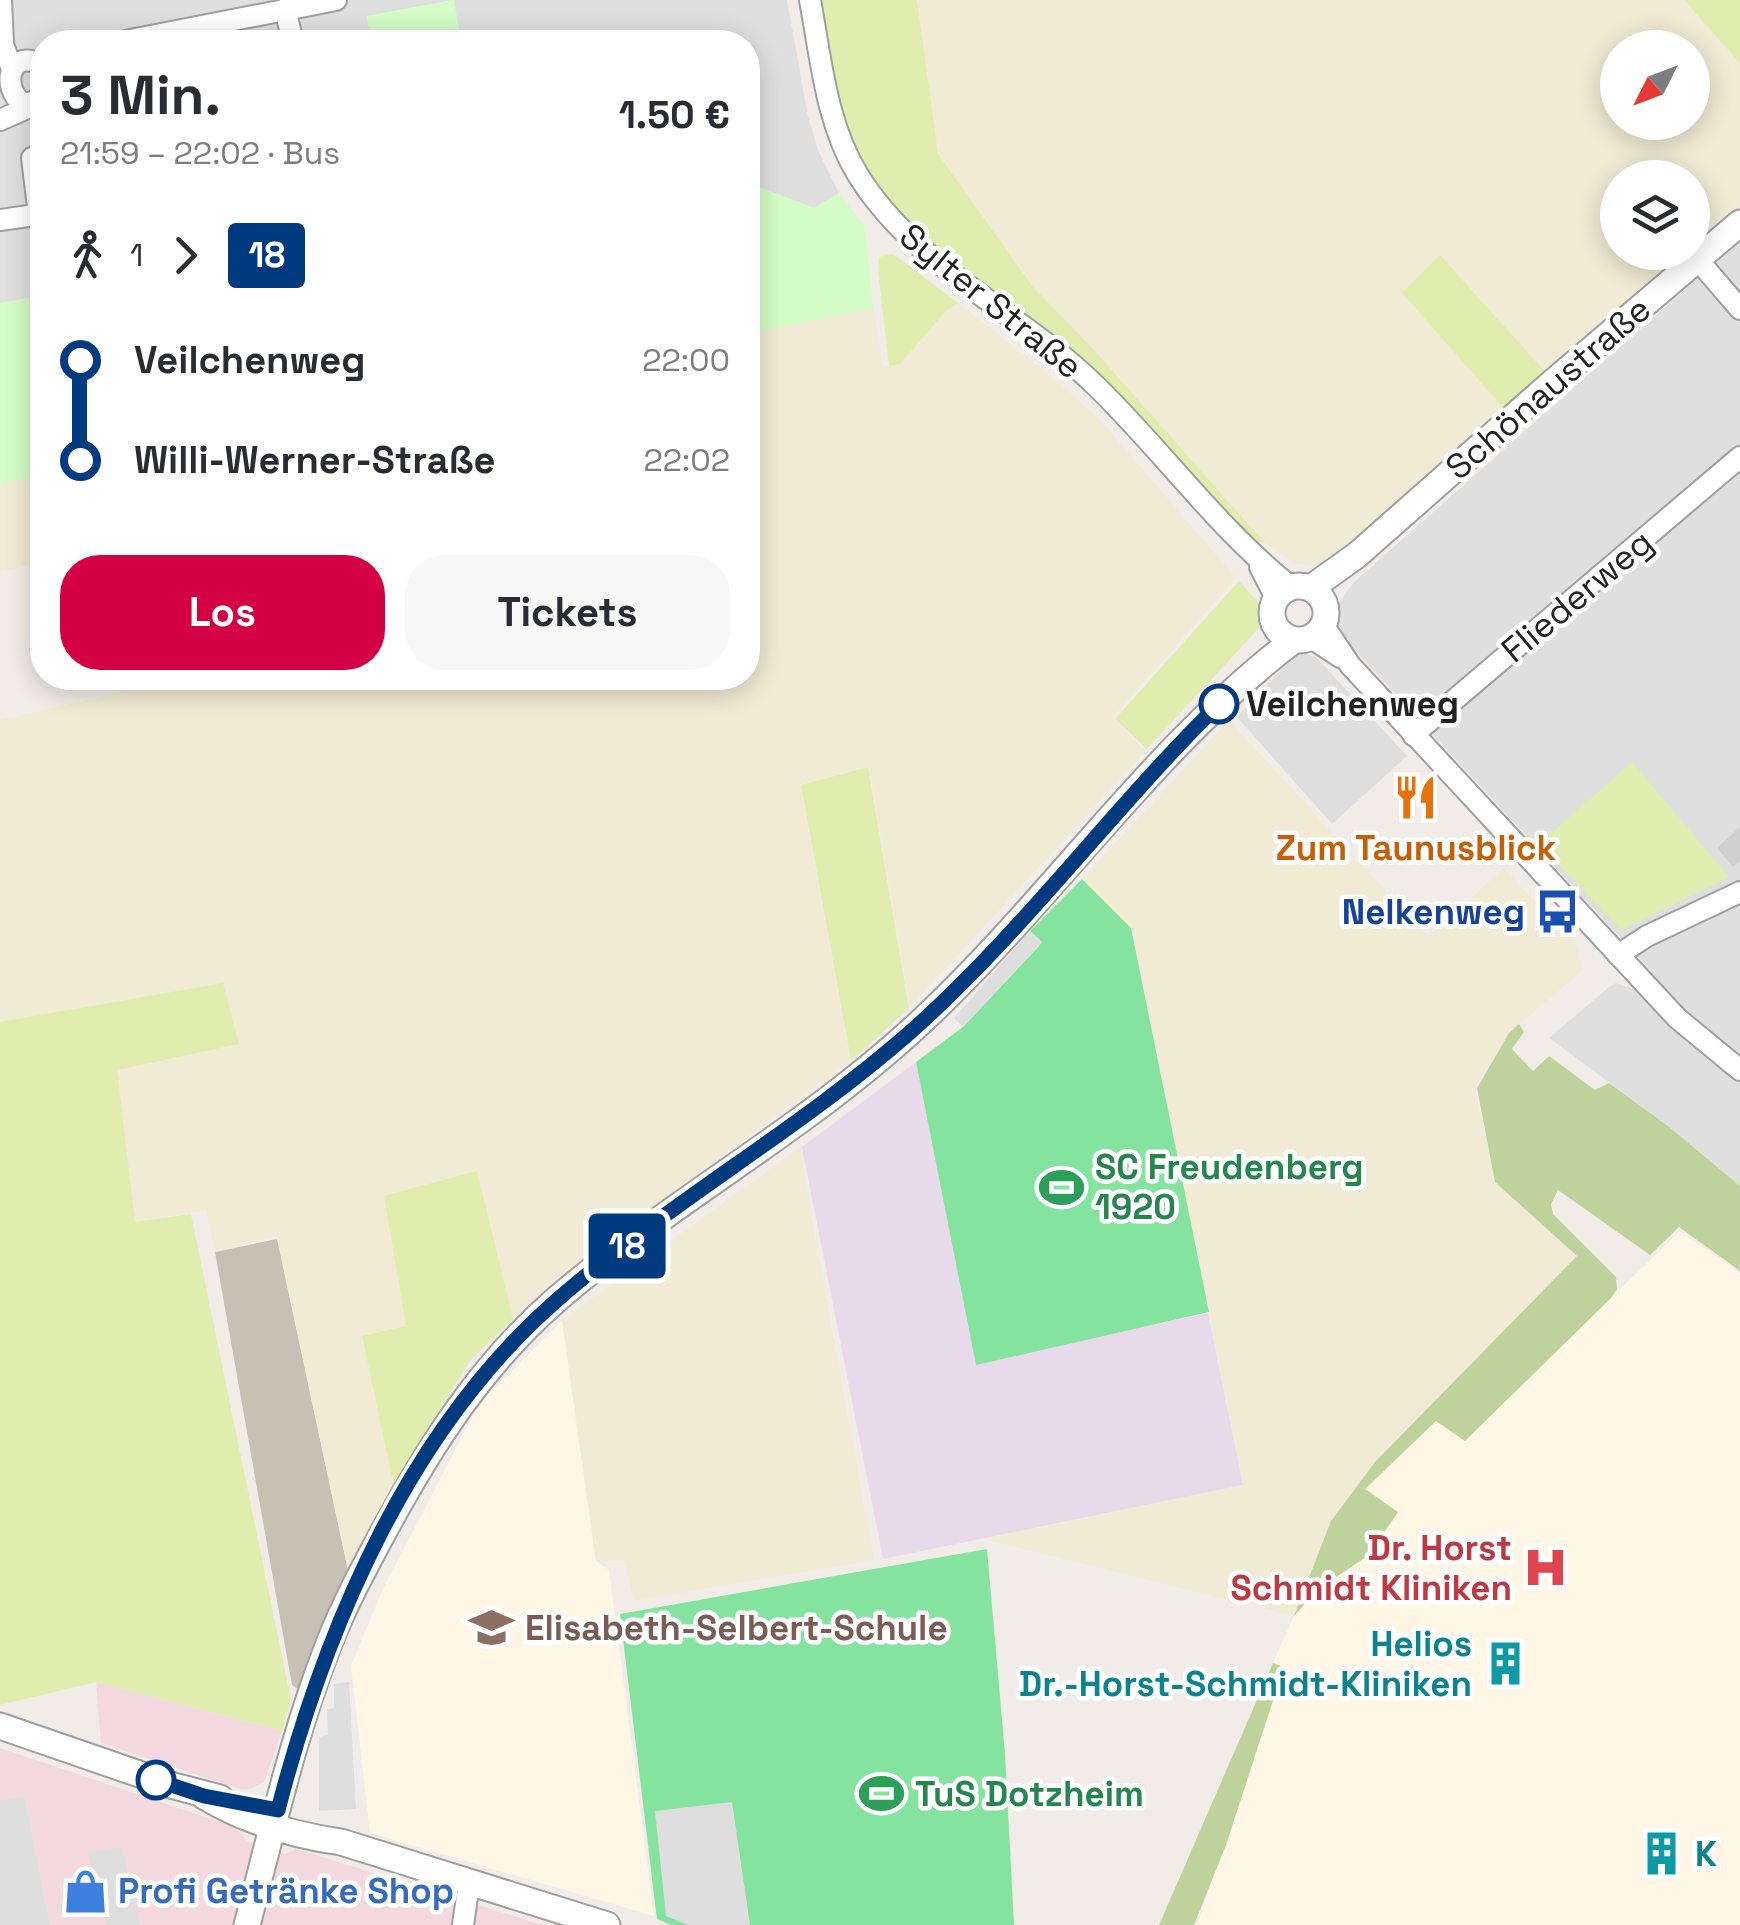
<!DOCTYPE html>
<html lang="de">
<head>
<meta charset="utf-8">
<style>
  :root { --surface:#fff; --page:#f7f7f7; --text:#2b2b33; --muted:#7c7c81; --accent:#d40045 }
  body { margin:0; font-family:"Space Grotesk",sans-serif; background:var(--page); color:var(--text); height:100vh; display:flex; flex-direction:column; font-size:38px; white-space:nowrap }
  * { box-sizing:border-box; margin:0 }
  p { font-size:32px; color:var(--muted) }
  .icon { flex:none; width:55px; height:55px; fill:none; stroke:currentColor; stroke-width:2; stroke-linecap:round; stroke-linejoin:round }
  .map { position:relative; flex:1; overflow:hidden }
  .details { position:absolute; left:30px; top:30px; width:730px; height:660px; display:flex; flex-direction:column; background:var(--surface); border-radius:40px; box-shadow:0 5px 25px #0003 }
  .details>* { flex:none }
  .badge { padding:0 20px; border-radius:8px; font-size:35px; line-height:65px }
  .needle { width:65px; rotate:228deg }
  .controls { position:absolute; left:1600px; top:30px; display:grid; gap:20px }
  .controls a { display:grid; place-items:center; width:110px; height:110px; border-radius:50%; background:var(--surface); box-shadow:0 5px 25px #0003; font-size:50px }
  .map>.badge { position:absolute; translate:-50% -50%; box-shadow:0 0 0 5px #fff }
  .legs { display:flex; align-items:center; gap:15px; height:110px; padding:0 30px; font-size:32px }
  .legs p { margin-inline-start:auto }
  .headline { display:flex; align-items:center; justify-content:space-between; height:170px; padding:0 30px }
  h1 { font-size:55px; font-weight:800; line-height:75px }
  .cta { display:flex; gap:20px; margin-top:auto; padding:20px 30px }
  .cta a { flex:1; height:115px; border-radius:40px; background:var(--accent); color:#fff; font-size:40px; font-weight:800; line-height:115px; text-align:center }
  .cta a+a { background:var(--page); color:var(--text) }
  ul { padding:0 30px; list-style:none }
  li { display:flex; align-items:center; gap:35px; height:100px; font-size:38px }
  li i { display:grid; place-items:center; width:15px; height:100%; margin:0 12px; background:currentColor }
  li i::after { content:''; width:25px; height:25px; margin:-12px; border:8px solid; border-radius:50%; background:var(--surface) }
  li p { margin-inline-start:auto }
  li:first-child i { background:linear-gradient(#0000 50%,currentColor 0) }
  li:last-child i { background:linear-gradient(currentColor 50%,#0000 0) }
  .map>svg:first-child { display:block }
</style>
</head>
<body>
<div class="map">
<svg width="1740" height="1925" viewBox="0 0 1740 1925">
  <rect width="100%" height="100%" fill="#f2ece8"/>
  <!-- residential -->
  <g fill="#e0dfdf">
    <path d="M 0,0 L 787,0 L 808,116 L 818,150 L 839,193 L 814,208 L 748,183 L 748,42 L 461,42 L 453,0 L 367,16 L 371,42 L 42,42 L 42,296 L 0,303 Z"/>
    <path d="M 1740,241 L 1740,1186 L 1668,1126 L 1549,1038 L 1609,987 L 1616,983 L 1632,989 L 1652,972 L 1352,647 L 1336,623 L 1336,614 L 1338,604 L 1354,582 Z"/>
    <path d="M 25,1796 L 50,1925 L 0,1925 L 0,1800 Z"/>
  </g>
  <!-- commercial -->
  <g fill="#f3d8e0">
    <path d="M 96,1682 L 282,1731 L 264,1782 L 250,1789 L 239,1789 L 101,1743 Z"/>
    <path d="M 0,1748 L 235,1827 L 247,1841 L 285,1854 L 296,1849 L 543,1925 L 50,1925 L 25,1796 L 0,1800 Z"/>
  </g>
  <!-- industrial -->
  <path fill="#e9daeb" d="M 916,1062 L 976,1364 L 1208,1313 L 1243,1485 L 883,1559 L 802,1147 Z"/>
  <!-- education -->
  <g fill="#fff6e5">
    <path d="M 1680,1231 L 1740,1273 L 1740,1925 L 1197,1925 L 1284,1668 L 1273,1663 L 1294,1616 L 1317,1590 L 1369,1555 L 1398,1513 L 1365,1490 L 1436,1421 L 1465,1440 Z"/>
    <path d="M 562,1320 L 596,1561 L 609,1570 L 654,1916 L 370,1833 L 351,1666 L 383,1589 L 479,1404 Z"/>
  </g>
  <!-- religious -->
  <path fill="#d0d0d0" d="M 1740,827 L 1740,861 L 1733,867 L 1717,848 Z"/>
  <!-- construction -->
  <path fill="#c7c1b3" d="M 277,1239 L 349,1575 L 300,1691 L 292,1685 L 215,1252 Z"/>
  <!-- farmland -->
  <g fill="#f1ead4" fill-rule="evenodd">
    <path d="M 917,0 L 1684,0 L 1740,63 L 1740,211 L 1692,252 L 1692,178 L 1618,178 L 1618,252 L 1692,252 L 1549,376 L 1440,256 L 1507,412 L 1332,557 L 1315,565 L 1295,564 L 1264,542 L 1095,351 L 1033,287 L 938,154 ZM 1618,48 L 1692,48 L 1692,122 L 1618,122 Z"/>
    <path d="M 958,303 L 1050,375 L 1100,420 L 1236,578 L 1112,718 L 1146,751 L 910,1007 L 869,766 L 800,784 L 850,1061 L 556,1279 L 513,1319 L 476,1172 L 406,1327 L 362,1337 L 395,1492 L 349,1575 L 277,1236 L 215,1252 L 206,1210 L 135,1222 L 116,1069 L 239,1044 L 223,983 L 0,1022 L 0,720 L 184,678 L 748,678 L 748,334 L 873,308 L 883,367 L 900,364 L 945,312 Z"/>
    <path d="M 42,475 L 42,562 L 0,572 L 0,484 Z"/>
    <path d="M 1229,720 L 1428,937 L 1504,868 L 1577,947 L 1583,970 L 1509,1033 L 1474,1088 L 1495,1182 L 1577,1256 L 1375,1462 L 1331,1521 L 1294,1616 L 983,1539 L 1243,1485 L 1131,928 L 1082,879 Z"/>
    <path d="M 799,1148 L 874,1560 L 634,1601 L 624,1561 L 596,1561 L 562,1320 Z"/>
  </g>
  <!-- grass -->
  <g fill="#e1edae">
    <path d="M 822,0 L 917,0 L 938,154 L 1033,287 L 1095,351 L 1264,542 L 1256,543 L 1247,534 L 1099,376 L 1069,348 L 925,241 L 882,193 L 844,131 Z"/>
    <path d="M 1684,0 L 1740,0 L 1740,63 Z"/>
    <path d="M 893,254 L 958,303 L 945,312 L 900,364 L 889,366 L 878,271 L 879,257 Z"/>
    <path d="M 1440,255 L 1549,376 L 1507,412 L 1402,293 Z"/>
    <path d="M 1239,581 L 1263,608 L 1259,628 L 1147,749 L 1115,719 Z"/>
    <path d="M 1632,762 L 1729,877 L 1621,930 L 1539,844 Z"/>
    <path d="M 868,767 L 909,1008 L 851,1061 L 801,785 Z"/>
    <path d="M 223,983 L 239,1044 L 117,1070 L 135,1222 L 191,1214 L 291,1700 L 282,1731 L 96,1682 L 0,1705 L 0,1022 Z"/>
    <path d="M 477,1171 L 513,1319 L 470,1361 L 417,1445 L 395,1492 L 362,1336 L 406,1326 L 384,1196 Z"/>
  </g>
  <!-- forest -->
  <g fill="#bed39c">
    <path d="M 1519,1024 L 1524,1032 L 1512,1049 L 1533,1071 L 1549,1056 L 1595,1090 L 1609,1083 L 1668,1126 L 1740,1186 L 1740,1271 L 1679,1227 L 1650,1255 L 1558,1190 L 1551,1204 L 1553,1214 L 1616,1277 L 1617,1289 L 1611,1298 L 1465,1441 L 1436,1421 L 1365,1489 L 1398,1512 L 1369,1555 L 1317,1590 L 1294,1616 L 1331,1521 L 1375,1462 L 1577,1256 L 1495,1182 L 1477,1088 L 1509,1033 Z"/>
    <path d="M 1273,1663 L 1284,1667 L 1226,1845 L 1194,1925 L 1159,1925 Z"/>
  </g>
  <!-- park -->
  <g fill="#d3fcc6">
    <path d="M 454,0 L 461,42 L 371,42 L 367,16 Z"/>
    <path d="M 748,183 L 814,208 L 839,193 L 865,227 L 873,308 L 748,334 Z"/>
    <path d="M 42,296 L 42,475 L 0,484 L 0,303 Z"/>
  </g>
  <!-- pitch -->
  <g fill="#85e3a0">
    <path d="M 1082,879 L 1131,928 L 1209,1312 L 976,1365 L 916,1062 L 963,1027 L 1039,946 L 1042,942 L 1030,931 Z"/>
    <path d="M 987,1549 L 1005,1754 L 1014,1925 L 671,1925 L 657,1919 L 620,1614 Z"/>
  </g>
  <!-- parking -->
  <g fill="#dedede">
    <path d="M 1304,653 L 1317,658 L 1407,756 L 1332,824 L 1237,717 L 1294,656 Z"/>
    <path d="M 1030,931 L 1042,942 L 963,1027 L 954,1018 Z"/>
    <path d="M 349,1682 L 356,1809 L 319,1811 L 319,1737 L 328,1735 L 327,1709 L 334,1708 L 334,1684 Z"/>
    <path d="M 732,1802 L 750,1925 L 688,1925 L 666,1916 L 655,1811 Z"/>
    <path d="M 122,1847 L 140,1925 L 106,1925 L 87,1852 Z"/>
  </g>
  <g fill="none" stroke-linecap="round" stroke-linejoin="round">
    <defs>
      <g id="minor">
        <path d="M 1,0 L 3,44 L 11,67"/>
        <path d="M 810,0 C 821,59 826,123 858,175 C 914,266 1020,312 1095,385 C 1163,451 1217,528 1291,587"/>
        <path d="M 285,9 L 293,42"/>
        <path d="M 120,42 L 336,0"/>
        <path d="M 42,65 C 10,47 0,87 23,104 L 42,100"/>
        <path d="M 0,120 L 34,105"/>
        <path d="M 32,158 L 39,215"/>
        <path d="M 0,220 L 42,214"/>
        <path d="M 1697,259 L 1740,309"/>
        <path d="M 1260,567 L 1276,598"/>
        <path d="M 1324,626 L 1350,665 L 1677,1018 L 1740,1070"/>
        <path d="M 1311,638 L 1340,657"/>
        <path d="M 1413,735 L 1740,457"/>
        <path d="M 1618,955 L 1647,936 L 1740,892"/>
        <path d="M 463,1925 L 469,1883"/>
      </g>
      <g id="tertiary">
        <circle cx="1299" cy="613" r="27"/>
        <path d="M 1311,588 L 1357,555 L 1553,382 L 1740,223"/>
        <path d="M 0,1726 L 174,1786 L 220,1798"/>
        <path d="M 204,1796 C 247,1822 292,1835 341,1842 L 607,1925"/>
        <path d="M 247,1925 C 272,1831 293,1736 328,1646 C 343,1607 364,1568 384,1531 C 431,1444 482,1364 557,1299 C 674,1199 812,1125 924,1019 C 1053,898 1153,747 1294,640"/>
      </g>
    </defs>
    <!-- minor casing -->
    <use href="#minor" stroke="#9f9f9f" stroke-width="24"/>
    <!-- tertiary casing -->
    <use href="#tertiary" stroke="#9f9f9f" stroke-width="29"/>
    <!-- minor -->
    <use href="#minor" stroke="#fff" stroke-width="20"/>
    <!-- tertiary -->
    <use href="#tertiary" stroke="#fff" stroke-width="25"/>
  </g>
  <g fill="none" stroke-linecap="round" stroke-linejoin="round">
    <defs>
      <path id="line-1" d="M 156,1780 L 204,1796 L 278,1810 C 326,1625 410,1428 557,1300 C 667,1204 797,1131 907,1035 C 1021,935 1111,810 1219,704"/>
    </defs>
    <!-- line-1 casing -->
    <use href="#line-1" stroke="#fff" stroke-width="22"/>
    <!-- line-1 -->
    <use href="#line-1" stroke="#003b80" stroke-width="15"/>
  </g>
  <!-- icons -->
  <defs>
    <symbol id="restaurant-bare" viewBox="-9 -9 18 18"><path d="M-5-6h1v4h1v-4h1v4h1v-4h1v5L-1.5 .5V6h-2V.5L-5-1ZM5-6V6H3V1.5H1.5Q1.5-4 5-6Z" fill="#e8710a" stroke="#fff" stroke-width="2.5" paint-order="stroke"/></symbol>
    <symbol id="bus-bare" viewBox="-9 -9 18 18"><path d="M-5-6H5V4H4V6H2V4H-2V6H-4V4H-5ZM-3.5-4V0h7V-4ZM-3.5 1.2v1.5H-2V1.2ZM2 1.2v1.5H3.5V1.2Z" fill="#1a4fb4" stroke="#fff" stroke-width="2.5" paint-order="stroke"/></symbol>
    <symbol id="stadium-bare" viewBox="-9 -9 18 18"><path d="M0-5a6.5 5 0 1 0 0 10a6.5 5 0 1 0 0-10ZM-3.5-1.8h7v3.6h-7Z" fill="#2e9e5b" stroke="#fff" stroke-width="2.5" paint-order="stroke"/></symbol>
    <symbol id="hospital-bare" viewBox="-9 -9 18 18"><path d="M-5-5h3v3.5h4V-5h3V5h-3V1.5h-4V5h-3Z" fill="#e0444e" stroke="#fff" stroke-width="2.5" paint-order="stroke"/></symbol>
    <symbol id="school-bare" viewBox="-9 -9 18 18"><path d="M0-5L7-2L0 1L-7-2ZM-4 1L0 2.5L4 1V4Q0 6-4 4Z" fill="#8d6e63" stroke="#fff" stroke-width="2.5" paint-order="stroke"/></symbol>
    <symbol id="building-bare" viewBox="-9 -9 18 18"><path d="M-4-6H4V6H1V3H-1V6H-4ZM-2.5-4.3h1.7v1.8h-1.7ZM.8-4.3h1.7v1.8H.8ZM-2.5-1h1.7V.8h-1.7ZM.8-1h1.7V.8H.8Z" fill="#0f9aa8" stroke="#fff" stroke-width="2.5" paint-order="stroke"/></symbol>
    <symbol id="shop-bare" viewBox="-9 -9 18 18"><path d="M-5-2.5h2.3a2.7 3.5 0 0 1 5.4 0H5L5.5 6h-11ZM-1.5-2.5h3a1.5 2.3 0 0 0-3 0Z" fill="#3f7fe0" stroke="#fff" stroke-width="2.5" paint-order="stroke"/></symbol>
  </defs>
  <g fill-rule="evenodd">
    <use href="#restaurant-bare" x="1384" y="766" width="63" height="63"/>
    <use href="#bus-bare" x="1526" y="880" width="63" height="63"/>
    <use href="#stadium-bare" x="1030" y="1156" width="63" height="63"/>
    <use href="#hospital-bare" x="1514" y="1536" width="63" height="63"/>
    <use href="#school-bare" x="460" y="1596" width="63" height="63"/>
    <use href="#building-bare" x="1474" y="1632" width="63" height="63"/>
    <use href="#stadium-bare" x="850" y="1762" width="63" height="63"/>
    <use href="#building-bare" x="1630" y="1822" width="63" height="63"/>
    <use href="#shop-bare" x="54" y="1860" width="63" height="63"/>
  </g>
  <!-- markers -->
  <g fill="#fff" stroke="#003b80" stroke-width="5">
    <circle cx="1219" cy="704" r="18"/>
    <circle cx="156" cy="1780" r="18"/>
  </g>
  <g text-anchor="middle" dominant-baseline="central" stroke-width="9" stroke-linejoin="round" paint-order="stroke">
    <!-- street labels -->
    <g font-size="35" fill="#222" stroke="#fff">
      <text transform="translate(991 301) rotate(39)">Sylter Straße</text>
      <text transform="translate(1548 388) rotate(-41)">Schönaustraße</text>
      <text transform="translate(1577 596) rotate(-40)">Fliederweg</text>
    </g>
    <!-- stop labels -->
    <g font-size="35" font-weight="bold" fill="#222" stroke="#fff" text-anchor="start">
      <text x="1246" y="704">Veilchenweg</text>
    </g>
    <!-- food labels -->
    <g font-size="35" font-weight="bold" fill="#c56008" stroke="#fff">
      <text x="1416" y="848">Zum Taunusblick</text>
    </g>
    <!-- transit labels -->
    <g font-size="35" font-weight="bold" fill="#164399" stroke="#fff" text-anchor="end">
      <text x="1525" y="912">Nelkenweg</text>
    </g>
    <!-- leisure labels -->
    <g font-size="35" font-weight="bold" fill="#27864d" stroke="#fff" text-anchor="start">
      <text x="1095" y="1167">SC Freudenberg<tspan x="1095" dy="40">1920</tspan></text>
      <text x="915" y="1794">TuS Dotzheim</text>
    </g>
    <!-- health labels -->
    <g font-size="35" font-weight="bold" fill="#be3a42" stroke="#fff" text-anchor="end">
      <text x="1512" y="1548">Dr. Horst<tspan x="1512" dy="40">Schmidt Kliniken</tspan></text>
    </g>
    <!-- education labels -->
    <g font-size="35" font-weight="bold" fill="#785e54" stroke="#fff" text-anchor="start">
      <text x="525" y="1628">Elisabeth-Selbert-Schule</text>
    </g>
    <!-- culture labels -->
    <g font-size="35" font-weight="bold" fill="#0d838f" stroke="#fff" text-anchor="end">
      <text x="1472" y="1644">Helios<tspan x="1472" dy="40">Dr.-Horst-Schmidt-Kliniken</tspan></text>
      <text x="1695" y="1854" text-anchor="start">K</text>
    </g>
    <!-- shop labels -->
    <g font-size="35" font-weight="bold" fill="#366cbe" stroke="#fff" text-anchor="start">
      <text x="118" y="1891">Profi Getränke Shop</text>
    </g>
  </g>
</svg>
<div class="controls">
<a><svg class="needle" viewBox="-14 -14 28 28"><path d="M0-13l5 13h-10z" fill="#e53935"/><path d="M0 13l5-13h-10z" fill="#7c7c81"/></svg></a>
<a><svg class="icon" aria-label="layers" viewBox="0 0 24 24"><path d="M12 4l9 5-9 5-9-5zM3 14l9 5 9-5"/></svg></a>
</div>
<b class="badge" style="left:627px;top:1246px;background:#003b80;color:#fff">18</b>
<section class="details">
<div class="headline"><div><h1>3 Min.</h1><p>21:59 – 22:02 · Bus</p></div><b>1.50 €</b></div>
<div class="legs"><svg class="icon" aria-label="walk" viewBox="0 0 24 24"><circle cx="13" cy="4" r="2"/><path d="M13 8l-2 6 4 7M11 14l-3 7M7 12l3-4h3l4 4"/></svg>1<svg class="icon" aria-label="forward" viewBox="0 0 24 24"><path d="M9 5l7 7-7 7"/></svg><b class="badge" style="background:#003b80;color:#fff">18</b></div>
<ul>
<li><i style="color:#003b80"></i><b>Veilchenweg</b><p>22:00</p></li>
<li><i style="color:#003b80"></i><b>Willi-Werner-Straße</b><p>22:02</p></li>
</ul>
<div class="cta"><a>Los</a><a>Tickets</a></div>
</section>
</div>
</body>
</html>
